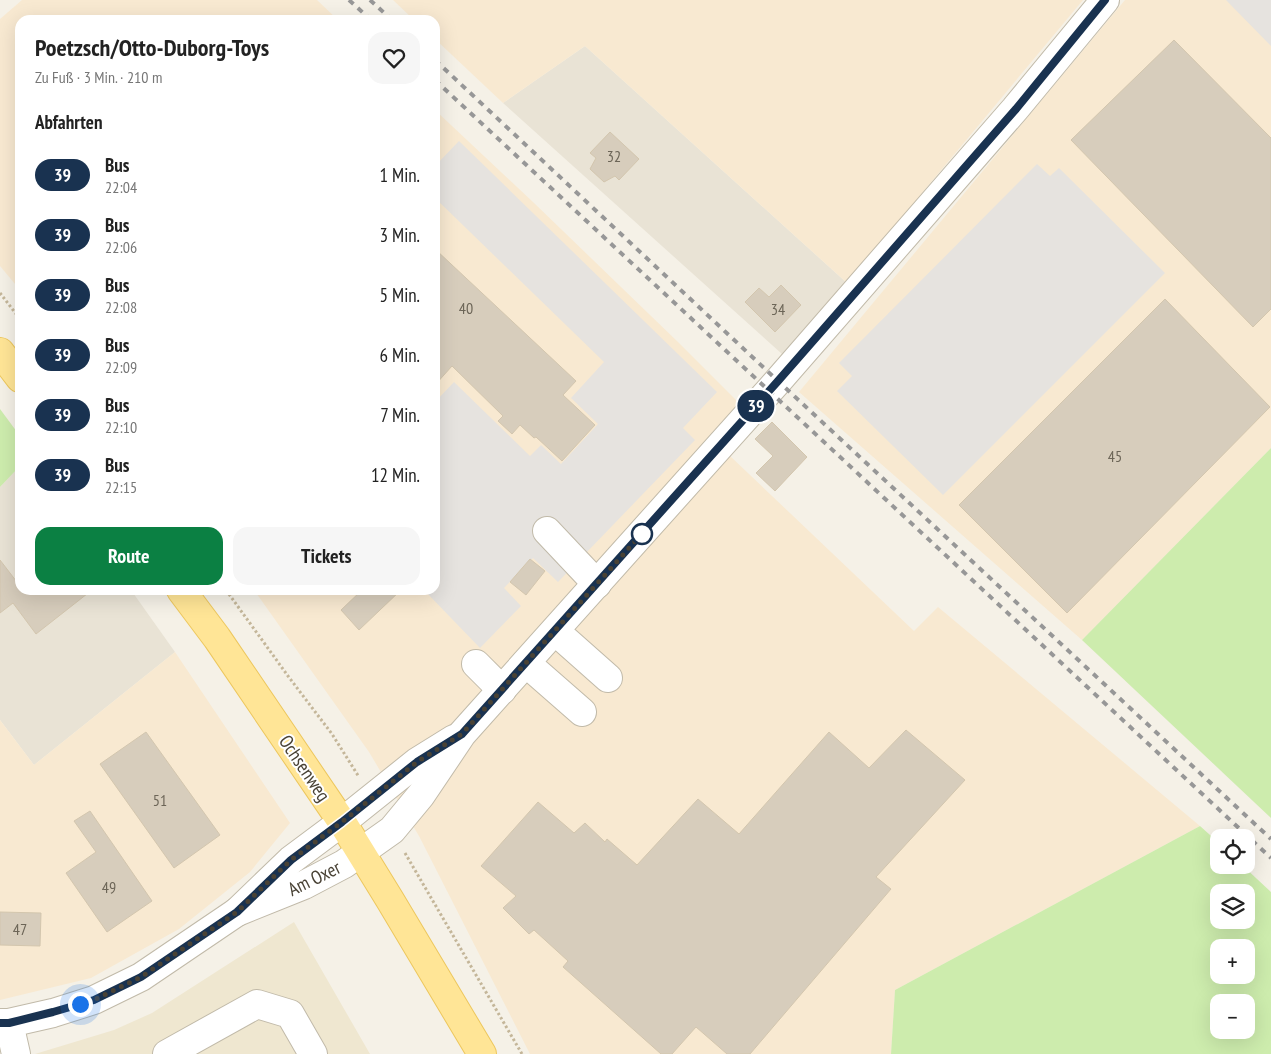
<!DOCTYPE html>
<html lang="de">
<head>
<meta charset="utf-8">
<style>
  :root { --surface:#fff; --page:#f6f6f6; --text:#222; --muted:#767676; --accent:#0b8043 }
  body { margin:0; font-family:"PT Sans Narrow",sans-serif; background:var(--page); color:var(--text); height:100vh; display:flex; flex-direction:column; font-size:19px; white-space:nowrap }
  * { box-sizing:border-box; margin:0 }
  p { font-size:16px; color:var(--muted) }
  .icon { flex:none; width:28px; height:28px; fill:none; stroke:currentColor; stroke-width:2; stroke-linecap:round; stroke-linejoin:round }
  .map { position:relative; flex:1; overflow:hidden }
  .panel { position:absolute; left:15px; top:15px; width:425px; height:580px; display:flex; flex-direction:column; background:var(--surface); border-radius:15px; box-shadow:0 5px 20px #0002 }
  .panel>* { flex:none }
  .badge { padding:0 10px; border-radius:16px; font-size:18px; line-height:32px }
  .fabs { position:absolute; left:1210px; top:829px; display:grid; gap:10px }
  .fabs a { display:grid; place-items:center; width:45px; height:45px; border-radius:10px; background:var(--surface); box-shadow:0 5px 20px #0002; font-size:25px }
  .you { position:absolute; width:25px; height:25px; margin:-12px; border:4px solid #fff; border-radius:50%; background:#1a73e8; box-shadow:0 0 0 8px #1a73e833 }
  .map>.badge { position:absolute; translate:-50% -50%; box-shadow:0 0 0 2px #fff }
  h2 { padding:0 20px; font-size:19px; line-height:45px }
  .round { display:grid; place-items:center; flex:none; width:52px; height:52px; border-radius:15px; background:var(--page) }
  .summary { display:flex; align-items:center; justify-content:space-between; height:85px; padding:0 20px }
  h1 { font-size:24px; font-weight:800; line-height:38px }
  .button { display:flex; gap:10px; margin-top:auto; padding:10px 20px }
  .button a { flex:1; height:58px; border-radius:15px; background:var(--accent); color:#fff; font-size:20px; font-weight:800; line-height:58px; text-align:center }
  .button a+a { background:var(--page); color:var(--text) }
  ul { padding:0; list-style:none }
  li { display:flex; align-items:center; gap:15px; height:60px; padding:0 20px }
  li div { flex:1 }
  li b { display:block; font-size:19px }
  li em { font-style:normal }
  li .badge { min-width:55px; font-weight:700; text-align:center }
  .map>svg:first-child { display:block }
</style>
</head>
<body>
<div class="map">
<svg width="1271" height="1054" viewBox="0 0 1271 1054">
  <rect width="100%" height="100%" fill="#f5f1e7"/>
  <!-- residential -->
  <g fill="#e9e3d5">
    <path d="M 585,46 L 847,283 L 782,354 L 503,103 Z"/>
    <path d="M 20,466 L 20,590 L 131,590 L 175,652 L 34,765 L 0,720 L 0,487 Z"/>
  </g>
  <!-- commercial -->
  <g fill="#f8e9d1">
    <path d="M 22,0 L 317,0 L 338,20 L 20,20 L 20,290 L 0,266 L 0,19 Z"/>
    <path d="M 393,0 L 1083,0 L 847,283 L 585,46 L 503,103 L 435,39 L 435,20 L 414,20 Z"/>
    <path d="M 1125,0 L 1271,0 L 1271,448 L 1082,640 L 799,392 Z"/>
    <path d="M 435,110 L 534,203 L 678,342 L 740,404 L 709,436 L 914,631 L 938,607 L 1200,826 L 895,990 L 891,1054 L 530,1054 L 419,836 L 369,752 L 254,590 L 435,590 Z"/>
    <path d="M 175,652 L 290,823 L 250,872 L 179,929 L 91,978 L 0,1000 L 0,720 L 34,765 Z"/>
  </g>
  <!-- education -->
  <path fill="#efe7d0" d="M 294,922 L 370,1054 L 35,1054 L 114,1030 L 152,1013 Z"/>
  <!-- green -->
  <g fill="#cdecad" fill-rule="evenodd">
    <path d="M 0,409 L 20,436 L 20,466 L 0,487 Z"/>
    <path d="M 1271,448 L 1271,818 L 1082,640 Z"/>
    <path d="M 1200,826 L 1219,843 L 1219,865 L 1242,865 L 1271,892 L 1271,1054 L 891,1054 L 895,990 ZM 1246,892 L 1246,920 L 1219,920 L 1219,892 ZM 1219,948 L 1246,948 L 1246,975 L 1219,975 ZM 1219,1002 L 1246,1002 L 1246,1030 L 1219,1030 Z"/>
  </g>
  <!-- parking -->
  <g fill="#e6e3df">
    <path d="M 1226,0 L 1271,0 L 1271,46 Z"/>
    <path d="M 459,141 L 717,392 L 683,428 L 695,440 L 558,582 L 533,558 L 504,588 L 521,606 L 480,648 L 424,590 L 435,590 L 435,402 L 454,382 L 530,456 L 541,445 L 561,464 L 598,424 L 571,398 L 604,362 L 435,198 L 435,166 Z"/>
    <path d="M 1037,164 L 1050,176 L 1059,168 L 1165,273 L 943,495 L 837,391 L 852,376 L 839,363 Z"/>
  </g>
  <!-- building -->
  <g fill="#d7cdbc" stroke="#d3c6ae">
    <path d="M 1174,40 L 1271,138 L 1271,309 L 1253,327 L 1071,140 Z"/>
    <path d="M 610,132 L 639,159 L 619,180 L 615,176 L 604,182 L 590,169 L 596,158 L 590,153 Z"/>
    <path d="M 435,249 L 576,381 L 563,395 L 595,425 L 562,461 L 536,437 L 534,438 L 520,425 L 512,434 L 498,421 L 503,416 L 452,366 L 435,385 Z"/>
    <path d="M 781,285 L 801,305 L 775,332 L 745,302 L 759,288 L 769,297 Z"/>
    <path d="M 1165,299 L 1270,407 L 1067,613 L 959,505 Z"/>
    <path d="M 772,422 L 807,457 L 775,491 L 756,473 L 773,456 L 755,439 Z"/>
    <path d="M 530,559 L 545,571 L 526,595 L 510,582 Z"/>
    <path d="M 0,560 L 20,586 L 20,590 L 92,590 L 36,634 L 13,603 L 0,613 Z"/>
    <path d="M 362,590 L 401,590 L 359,630 L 341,610 Z"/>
    <path d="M 906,730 L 965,780 L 876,877 L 891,889 L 750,1054 L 727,1054 L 696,1027 L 672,1054 L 661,1054 L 563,967 L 568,961 L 534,930 L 529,934 L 503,908 L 516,896 L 481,866 L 538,802 L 574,833 L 585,823 L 605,842 L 607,839 L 637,865 L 698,799 L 739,834 L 829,732 L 869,768 Z"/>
    <path d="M 146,732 L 220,835 L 174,868 L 100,764 Z"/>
    <path d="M 90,811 L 152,901 L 107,932 L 66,873 L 96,852 L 74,821 Z"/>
    <path d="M 0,912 L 41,913 L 40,946 L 0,945 Z"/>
  </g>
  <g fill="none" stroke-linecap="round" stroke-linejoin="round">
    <defs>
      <g id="minor">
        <path d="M 547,531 L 597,584"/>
        <path d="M 555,631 L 608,678"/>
        <path d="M 526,663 L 582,712"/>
        <path d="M 476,664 L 502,690"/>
        <path d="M 237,912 L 304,885 L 344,864 L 392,830 L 421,795 L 462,734 L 778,381 L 1015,109 L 1105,0"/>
        <path d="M 0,1023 L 9,1023 L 53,1013 L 94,1000 L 141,977 L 237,912 L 291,860 L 342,822 L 417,762 L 454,739"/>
        <path d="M 9,1023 L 16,1054"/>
        <path d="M 167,1054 L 257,1004 L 290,1014 L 313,1054"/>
      </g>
      <g id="major">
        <path d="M 0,352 L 20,378"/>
        <path d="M 181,590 L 217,638 L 342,822 L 390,900 L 482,1054"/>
      </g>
    </defs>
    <!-- minor casing -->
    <use href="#minor" stroke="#c1baa9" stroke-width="30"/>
    <!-- major casing -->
    <use href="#major" stroke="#edc75d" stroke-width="30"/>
    <!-- path -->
    <g stroke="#c4b699" stroke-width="3" stroke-dasharray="2.5 2.5" stroke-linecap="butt">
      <path d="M 0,293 L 20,319"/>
      <path d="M 226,590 L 288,676 L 332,734 L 359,777"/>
      <path d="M 405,853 L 522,1054"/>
    </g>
    <!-- minor -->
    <use href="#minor" stroke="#fff" stroke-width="28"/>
    <!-- major -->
    <use href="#major" stroke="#ffe596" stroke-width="28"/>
    <!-- rail -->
    <g stroke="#979797" stroke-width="4" stroke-dasharray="6 6" stroke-linecap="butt">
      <path d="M 349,0 L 371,20"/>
      <path d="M 370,0 L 392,20"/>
      <path d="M 435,60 L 778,381 L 1271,839"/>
      <path d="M 435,80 L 1271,858"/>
    </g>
  </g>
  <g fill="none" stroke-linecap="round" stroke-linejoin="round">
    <defs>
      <path id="line" d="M 0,1023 L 9,1023 L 53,1012 L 94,1000 L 141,977 L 237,912 L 291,860 L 342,822 L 417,762 L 462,734 L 778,381 L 1016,109 L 1105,0"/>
    </defs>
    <!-- line casing -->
    <use href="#line" stroke="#fff" stroke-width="11"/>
    <!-- line -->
    <use href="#line" stroke="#193250" stroke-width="8"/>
    <!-- walk -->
    <path stroke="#494235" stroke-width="5" stroke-dasharray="0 9" d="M 80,1004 L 94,1000 L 141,977 L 237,912 L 291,860 L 342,822 L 417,762 L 462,734 L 648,527 L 642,534"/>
  </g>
  <!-- markers -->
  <circle fill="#fff" stroke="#193250" stroke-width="2.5" cx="642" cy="534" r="10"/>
  <g text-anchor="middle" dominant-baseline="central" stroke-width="4" stroke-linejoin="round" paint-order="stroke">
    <!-- number labels -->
    <g font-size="16" fill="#6c6557">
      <text x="614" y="156">32</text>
      <text x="466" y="308">40</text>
      <text x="778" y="309">34</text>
      <text x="1115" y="456">45</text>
      <text x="160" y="800">51</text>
      <text x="109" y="887">49</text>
      <text x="20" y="929">47</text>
    </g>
    <!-- street labels -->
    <g font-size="19" fill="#494235" stroke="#fff">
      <text transform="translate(305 768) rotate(56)">Ochsenweg</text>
      <text transform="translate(314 878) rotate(-26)">Am Oxer</text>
    </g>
  </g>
</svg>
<div class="fabs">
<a><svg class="icon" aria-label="locate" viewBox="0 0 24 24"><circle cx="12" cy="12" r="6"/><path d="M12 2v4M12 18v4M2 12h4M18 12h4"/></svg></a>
<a><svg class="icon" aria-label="layers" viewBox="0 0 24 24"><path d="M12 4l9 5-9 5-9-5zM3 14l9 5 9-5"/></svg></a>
<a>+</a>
<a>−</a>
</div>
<div class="you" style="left:80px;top:1004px"></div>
<b class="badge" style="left:756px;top:406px;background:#193250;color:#fff">39</b>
<section class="panel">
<div class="summary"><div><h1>Poetzsch/Otto-Duborg-Toys</h1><p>Zu Fuß · 3 Min. · 210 m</p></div><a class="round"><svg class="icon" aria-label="heart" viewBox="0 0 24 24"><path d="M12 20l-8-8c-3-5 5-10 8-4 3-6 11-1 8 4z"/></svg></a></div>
<h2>Abfahrten</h2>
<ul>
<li><span class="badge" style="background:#193250;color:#fff">39</span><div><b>Bus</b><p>22:04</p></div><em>1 Min.</em></li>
<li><span class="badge" style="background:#193250;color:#fff">39</span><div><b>Bus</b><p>22:06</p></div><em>3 Min.</em></li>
<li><span class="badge" style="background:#193250;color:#fff">39</span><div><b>Bus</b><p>22:08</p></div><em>5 Min.</em></li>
<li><span class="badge" style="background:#193250;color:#fff">39</span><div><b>Bus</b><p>22:09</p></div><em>6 Min.</em></li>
<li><span class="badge" style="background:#193250;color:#fff">39</span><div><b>Bus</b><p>22:10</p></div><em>7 Min.</em></li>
<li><span class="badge" style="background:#193250;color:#fff">39</span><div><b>Bus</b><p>22:15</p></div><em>12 Min.</em></li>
</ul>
<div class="button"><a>Route</a><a>Tickets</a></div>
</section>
</div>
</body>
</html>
